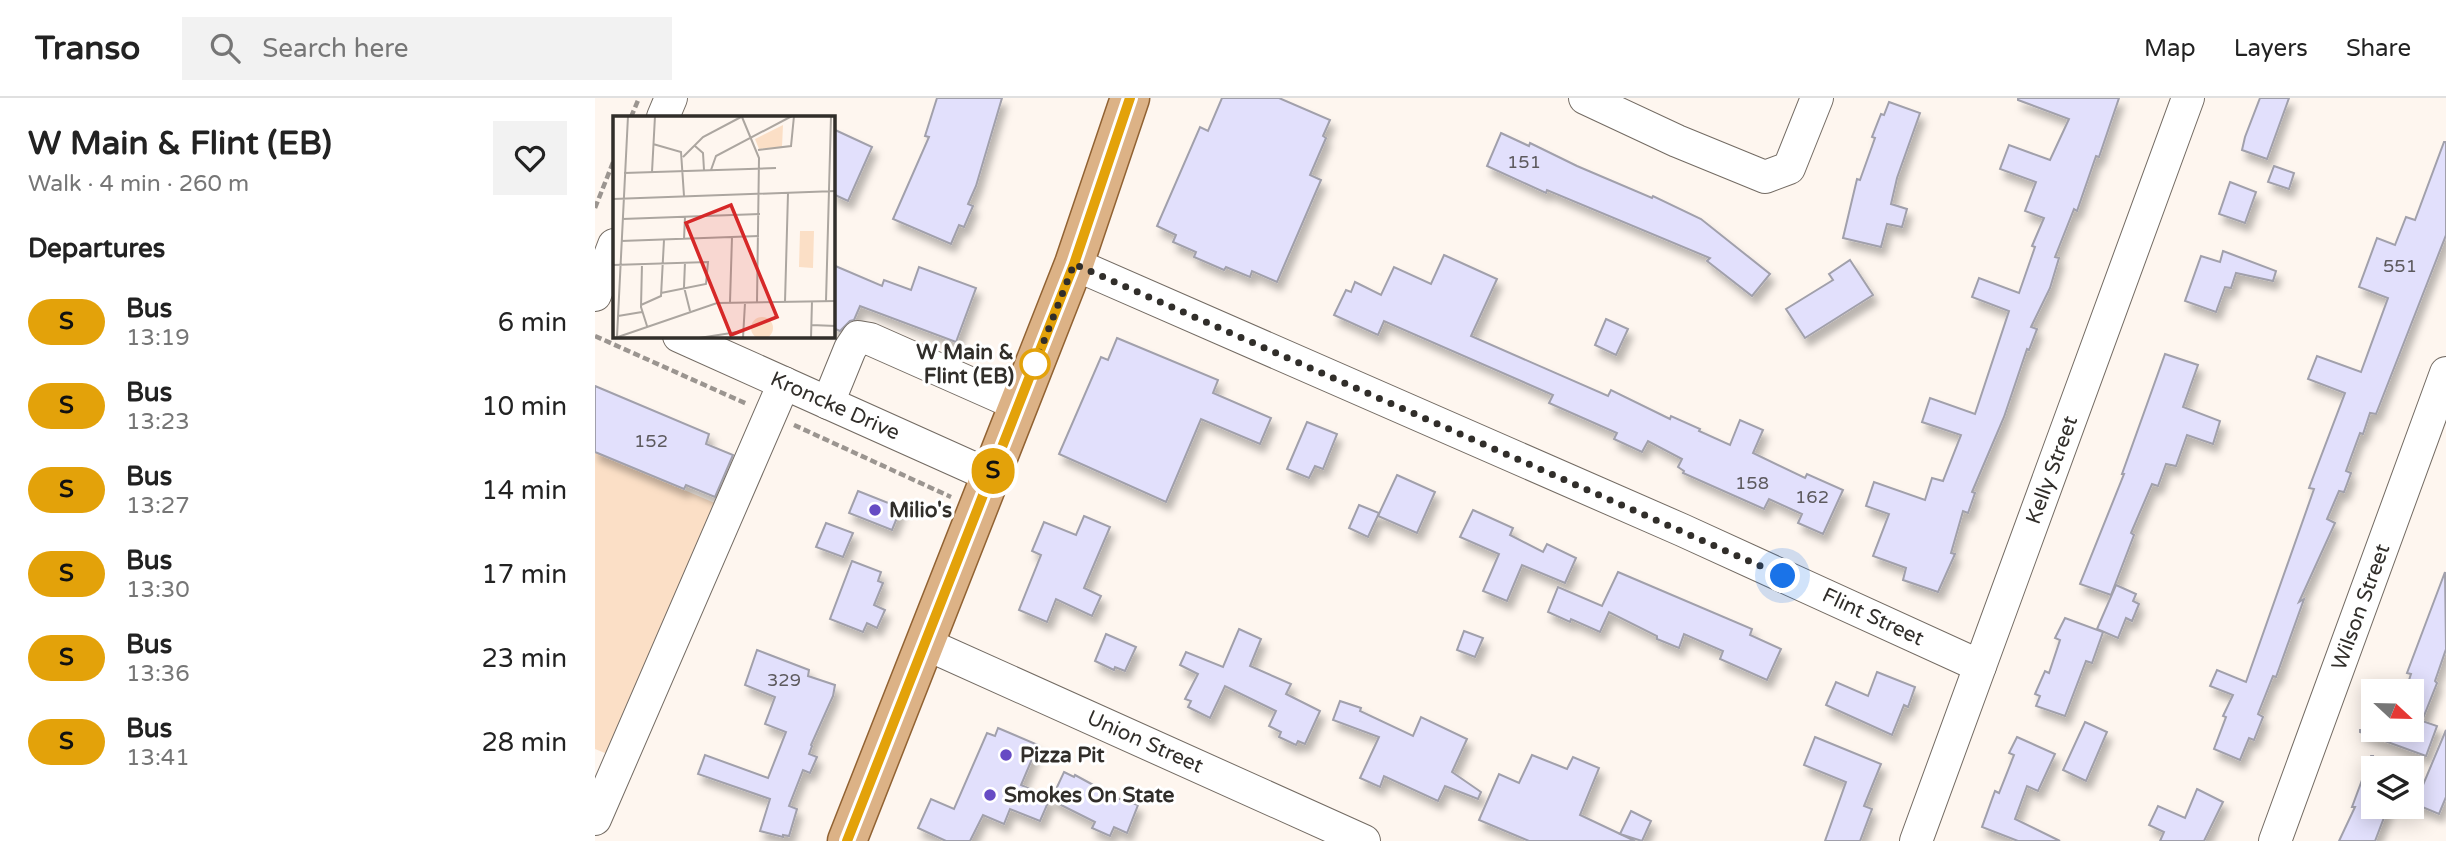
<!DOCTYPE html>
<html lang="en">
<head>
<meta charset="utf-8">
<style>
  :root { --surface:#fff; --page:#f2f2f2; --text:#222; --muted:#767676; --line:#e0e0e0 }
  body { margin:0; font-family:"Varela Round",sans-serif; background:var(--page); color:var(--text); height:100vh; display:flex; flex-direction:column; font-size:26px; white-space:nowrap }
  * { box-sizing:border-box; margin:0 }
  p { font-size:23px; color:var(--muted) }
  .icon { flex:none; width:38px; height:38px; fill:none; stroke:currentColor; stroke-width:2; stroke-linecap:round; stroke-linejoin:round }
  .map { position:relative; flex:1; overflow:hidden }
  .details { display:flex; flex-direction:column; background:var(--surface); width:595px }
  .details>* { flex:none }
  .badge { padding:0 14px; border-radius:23px; font-size:24px; line-height:46px }
  .needle { width:46px; rotate:112deg }
  .tools { position:absolute; left:1766px; top:581px; display:grid; gap:14px }
  .tools a { display:grid; place-items:center; width:63px; height:63px; border-radius:0px; background:var(--surface); box-shadow:0 4px 18px #0003; font-size:35px }
  .you { position:absolute; width:35px; height:35px; margin:-18px; border:5px solid #fff; border-radius:50%; background:#1a73e8; box-shadow:0 0 0 10px #1a73e833 }
  .map>.badge { position:absolute; translate:-50% -50%; box-shadow:0 0 0 4px #fff }
  h2 { padding:0 28px; font-size:26px; line-height:63px }
  .round { display:grid; place-items:center; flex:none; width:74px; height:74px; border-radius:0px; background:var(--page) }
  .overview { display:flex; align-items:center; justify-content:space-between; height:119px; padding:0 28px }
  h1 { font-size:33px; font-weight:700; line-height:52px }
  ul { padding:0; list-style:none }
  li { display:flex; align-items:center; gap:21px; height:84px; padding:0 28px }
  li div { flex:1 }
  li b { display:block; font-size:26px }
  li em { font-style:normal }
  li .badge { min-width:77px; font-weight:700; text-align:center }
  header { display:flex; align-items:center; gap:42px; box-sizing:border-box; height:98px; padding:0 35px; background:var(--surface); border-bottom:2px solid var(--line) }
  header strong { font-size:33px }
  nav { display:flex; gap:38px; margin-inline-start:auto; font-size:24px }
  .search { width:490px; height:63px; background:var(--page); display:flex; align-items:center; gap:18px; box-sizing:border-box; padding:0 24px; border-radius:0px; color:var(--muted); font-size:26px }
  main { display:flex; flex:1; min-height:0 }
  .map>svg:first-child { display:block }
</style>
</head>
<body>
<header>
<strong>Transo</strong>
<div class="search"><svg class="icon" aria-label="search" viewBox="0 0 24 24"><circle cx="10" cy="10" r="6"/><path d="M15 15l6 6"/></svg>Search here</div>
<nav><a>Map</a><a>Layers</a><a>Share</a></nav>
</header>
<main>
<section class="details">
<div class="overview"><div><h1>W Main &amp; Flint (EB)</h1><p>Walk · 4 min · 260 m</p></div><a class="round"><svg class="icon" aria-label="heart" viewBox="0 0 24 24"><path d="M12 20l-8-8c-3-5 5-10 8-4 3-6 11-1 8 4z"/></svg></a></div>
<h2>Departures</h2>
<ul>
<li><span class="badge" style="background:#e3a20a;color:#111">S</span><div><b>Bus</b><p>13:19</p></div><em>6 min</em></li>
<li><span class="badge" style="background:#e3a20a;color:#111">S</span><div><b>Bus</b><p>13:23</p></div><em>10 min</em></li>
<li><span class="badge" style="background:#e3a20a;color:#111">S</span><div><b>Bus</b><p>13:27</p></div><em>14 min</em></li>
<li><span class="badge" style="background:#e3a20a;color:#111">S</span><div><b>Bus</b><p>13:30</p></div><em>17 min</em></li>
<li><span class="badge" style="background:#e3a20a;color:#111">S</span><div><b>Bus</b><p>13:36</p></div><em>23 min</em></li>
<li><span class="badge" style="background:#e3a20a;color:#111">S</span><div><b>Bus</b><p>13:41</p></div><em>28 min</em></li>
</ul>
</section>
<div class="map">
<svg width="1851" height="743" viewBox="0 0 1851 743">
  <defs>
    <filter id="shadow"><feDropShadow dx="4.5" dy="8" stdDeviation="3.5" flood-color="#0004"/></filter>
  </defs>
  <rect width="100%" height="100%" fill="#fef6ef"/>
  <!-- green -->
  <path fill="#fbdfc6" d="M 0,354 L 122,406 L 15,657 L 0,651 Z"/>
  <!-- building -->
  <g fill="#e2e0fc" stroke="#a1a0ab" stroke-width="2" filter="url(#shadow)">
    <path d="M 342,0 L 407,0 L 381,88 L 373,106 L 378,108 L 369,129 L 364,127 L 356,146 L 298,121 L 334,39 L 330,38 Z"/>
    <path d="M 627,0 L 684,0 L 735,22 L 728,38 L 731,40 L 715,77 L 726,82 L 682,184 L 657,173 L 655,179 L 631,169 L 629,172 L 599,159 L 601,154 L 578,144 L 581,137 L 562,128 L 605,29 L 613,33 Z"/>
    <path d="M 1423,0 L 1524,0 L 1504,59 L 1501,58 L 1482,113 L 1479,111 L 1460,159 L 1464,160 L 1455,190 L 1436,229 L 1442,231 L 1434,252 L 1432,251 L 1409,319 L 1377,394 L 1380,395 L 1373,415 L 1368,413 L 1356,455 L 1360,456 L 1343,494 L 1308,482 L 1311,470 L 1278,458 L 1294,416 L 1271,408 L 1279,384 L 1330,402 L 1337,380 L 1348,383 L 1366,337 L 1327,324 L 1335,300 L 1380,316 L 1414,213 L 1377,199 L 1384,180 L 1424,195 L 1440,149 L 1437,148 L 1449,120 L 1430,113 L 1441,84 L 1405,71 L 1414,47 L 1455,62 L 1474,21 L 1423,2 Z"/>
    <path d="M 1665,0 L 1694,0 L 1672,61 L 1647,52 L 1650,39 Z"/>
    <path d="M 1294,4 L 1325,15 L 1302,80 L 1296,106 L 1312,111 L 1307,129 L 1292,126 L 1286,149 L 1248,140 L 1262,81 L 1265,82 L 1280,40 L 1277,39 L 1286,16 L 1289,17 Z"/>
    <path d="M 238,31 L 277,49 L 253,103 L 238,96 Z"/>
    <path d="M 906,35 L 934,48 L 935,45 L 982,68 L 1057,100 L 1058,98 L 1106,121 L 1175,176 L 1157,198 L 1112,163 L 1115,160 L 952,92 L 951,95 L 892,68 Z"/>
    <path d="M 1849,44 L 1851,44 L 1851,137 L 1781,316 L 1775,315 L 1768,336 L 1765,335 L 1751,373 L 1756,375 L 1749,394 L 1744,393 L 1732,421 L 1740,425 L 1704,504 L 1709,501 L 1681,579 L 1678,578 L 1663,616 L 1668,619 L 1659,642 L 1654,640 L 1645,662 L 1619,651 L 1631,619 L 1628,618 L 1638,597 L 1615,588 L 1622,572 L 1651,584 L 1719,391 L 1714,390 L 1750,295 L 1713,281 L 1722,258 L 1766,274 L 1793,200 L 1764,189 L 1782,140 L 1800,147 L 1811,119 L 1820,122 Z"/>
    <path d="M 1679,68 L 1699,75 L 1694,91 L 1673,84 Z"/>
    <path d="M 1635,84 L 1661,94 L 1650,125 L 1624,116 Z"/>
    <path d="M 1628,153 L 1681,173 L 1678,183 L 1641,175 L 1636,190 L 1630,189 L 1621,214 L 1590,203 L 1606,158 L 1625,164 Z"/>
    <path d="M 849,157 L 902,181 L 876,238 L 1013,298 L 1016,292 L 1075,321 L 1076,318 L 1105,331 L 1104,333 L 1135,347 L 1145,322 L 1168,332 L 1158,355 L 1210,380 L 1212,376 L 1248,392 L 1228,436 L 1203,425 L 1207,416 L 1174,401 L 1169,411 L 1088,375 L 1089,373 L 1083,369 L 1087,361 L 1053,343 L 1047,354 L 1019,341 L 1022,335 L 954,305 L 958,297 L 789,223 L 783,237 L 739,217 L 751,192 L 756,194 L 760,184 L 786,197 L 799,169 L 836,186 Z"/>
    <path d="M 1255,162 L 1278,197 L 1210,240 L 1191,211 L 1238,182 L 1234,176 Z"/>
    <path d="M 238,167 L 287,188 L 289,182 L 316,192 L 324,169 L 381,190 L 361,244 L 265,208 L 259,222 L 255,223 L 245,233 L 238,230 Z"/>
    <path d="M 1011,221 L 1033,231 L 1021,257 L 1000,247 Z"/>
    <path d="M 522,240 L 623,282 L 618,295 L 676,320 L 665,346 L 606,321 L 571,404 L 464,356 L 506,259 L 513,262 Z"/>
    <path d="M 1570,256 L 1603,267 L 1588,309 L 1625,323 L 1618,346 L 1592,337 L 1581,368 L 1571,366 L 1563,388 L 1557,386 L 1536,435 L 1539,437 L 1516,497 L 1485,486 L 1529,376 L 1527,376 Z"/>
    <path d="M 0,288 L 114,336 L 111,346 L 138,357 L 120,399 L 91,387 L 89,391 L 0,354 Z"/>
    <path d="M 712,324 L 742,336 L 728,371 L 720,368 L 714,380 L 692,371 Z"/>
    <path d="M 802,377 L 840,394 L 822,435 L 783,418 Z"/>
    <path d="M 263,393 L 306,410 L 297,432 L 254,415 Z"/>
    <path d="M 764,407 L 784,415 L 773,439 L 754,430 Z"/>
    <path d="M 878,412 L 918,430 L 915,437 L 948,454 L 952,446 L 981,460 L 970,485 L 927,467 L 912,503 L 888,493 L 904,456 L 865,439 Z"/>
    <path d="M 489,418 L 515,429 L 489,490 L 506,498 L 497,518 L 461,501 L 452,524 L 424,512 L 446,457 L 437,453 L 449,424 L 481,437 Z"/>
    <path d="M 231,425 L 258,435 L 248,459 L 221,449 Z"/>
    <path d="M 257,463 L 286,474 L 283,483 L 288,485 L 279,507 L 290,512 L 282,530 L 272,525 L 268,534 L 235,521 Z"/>
    <path d="M 1023,474 L 1157,531 L 1155,537 L 1186,551 L 1172,582 L 1125,561 L 1128,553 L 1089,536 L 1084,550 L 1062,541 L 1062,538 L 1014,514 L 1005,534 L 976,521 L 975,524 L 953,514 L 963,489 L 1007,508 Z"/>
    <path d="M 1850,474 L 1851,551 L 1840,583 L 1842,585 L 1827,623 L 1842,628 L 1831,658 L 1765,634 L 1765,632 L 1816,632 L 1816,589 L 1812,588 L 1816,576 L 1812,575 Z"/>
    <path d="M 1521,487 L 1541,496 L 1538,503 L 1544,506 L 1537,523 L 1531,520 L 1523,540 L 1502,531 Z"/>
    <path d="M 1470,520 L 1508,534 L 1497,565 L 1491,563 L 1470,618 L 1441,608 L 1445,598 L 1440,596 L 1450,573 L 1454,575 L 1465,542 L 1460,540 Z"/>
    <path d="M 644,531 L 666,541 L 655,568 L 696,586 L 691,596 L 725,613 L 710,646 L 703,643 L 701,647 L 684,639 L 686,634 L 674,628 L 681,613 L 630,588 L 615,620 L 593,609 L 596,603 L 590,601 L 603,576 L 585,567 L 591,554 L 628,569 Z"/>
    <path d="M 869,533 L 888,540 L 880,559 L 862,552 Z"/>
    <path d="M 511,536 L 541,549 L 530,573 L 520,569 L 519,572 L 500,563 Z"/>
    <path d="M 162,552 L 214,572 L 213,578 L 240,587 L 238,598 L 216,647 L 217,648 L 214,656 L 222,659 L 215,675 L 208,672 L 194,708 L 202,711 L 194,738 L 188,737 L 188,739 L 165,733 L 175,701 L 103,676 L 110,657 L 173,680 L 191,634 L 170,626 L 180,599 L 150,587 Z"/>
    <path d="M 1282,574 L 1320,589 L 1313,609 L 1309,607 L 1297,637 L 1231,607 L 1241,584 L 1273,598 Z"/>
    <path d="M 745,603 L 766,610 L 765,613 L 818,638 L 826,619 L 872,641 L 857,674 L 886,694 L 883,701 L 850,688 L 843,703 L 789,678 L 785,689 L 765,680 L 784,639 L 738,622 Z"/>
    <path d="M 1490,624 L 1512,634 L 1491,683 L 1468,672 Z"/>
    <path d="M 403,630 L 443,647 L 426,687 L 455,700 L 445,723 L 415,711 L 409,726 L 388,717 L 375,743 L 351,743 L 323,730 L 336,701 L 359,711 L 392,635 L 400,638 Z"/>
    <path d="M 1851,632 L 1851,699 L 1844,716 L 1820,706 Z"/>
    <path d="M 1220,639 L 1286,666 L 1269,708 L 1277,711 L 1265,743 L 1230,743 L 1251,684 L 1209,667 Z"/>
    <path d="M 1422,639 L 1460,656 L 1443,693 L 1432,688 L 1420,721 L 1465,743 L 1423,743 L 1387,729 L 1400,693 L 1404,695 L 1419,657 L 1414,655 Z"/>
    <path d="M 937,657 L 972,671 L 978,659 L 1004,670 L 985,717 L 1040,743 L 934,743 L 884,722 L 904,676 L 924,685 Z"/>
    <path d="M 1776,658 L 1778,658 L 1778,709 L 1793,709 L 1780,743 L 1744,743 L 1760,709 L 1757,709 Z"/>
    <path d="M 469,674 L 479,679 L 480,677 L 522,700 L 543,707 L 532,735 L 519,729 L 515,738 L 497,730 L 500,724 L 456,702 Z"/>
    <path d="M 1602,691 L 1628,704 L 1609,743 L 1565,743 L 1569,734 L 1554,727 L 1563,708 L 1590,720 Z"/>
    <path d="M 1036,713 L 1056,723 L 1047,743 L 1025,736 Z"/>
  </g>
  <g fill="none" stroke-linecap="round" stroke-linejoin="round">
    <defs>
      <g id="minor">
        <path d="M 990,0 L 1082,43 L 1170,79 L 1194,70 L 1222,0"/>
        <path d="M 68,19 L 76,0"/>
        <path d="M 479,166 L 1087,432 L 1385,568"/>
        <path d="M 0,197 L 19,147"/>
        <path d="M 84,238 L 396,378"/>
        <path d="M 233,305 L 255,251 L 263,239 L 275,241 L 424,307"/>
        <path d="M 331,546 L 769,743"/>
        <path d="M 0,721 L 189,285"/>
        <path d="M 1321,743 L 1593,0"/>
        <path d="M 1680,743 L 1851,275"/>
      </g>
      <path id="major" d="M 252,743 L 479,166 L 535,0"/>
    </defs>
    <!-- minor casing -->
    <use href="#minor" stroke="#736b63" stroke-width="34"/>
    <!-- major casing -->
    <use href="#major" stroke="#916232" stroke-width="41"/>
    <!-- path -->
    <g stroke="#9b9590" stroke-width="4.5" stroke-dasharray="7 3.5" stroke-linecap="butt">
      <path d="M 36,19 L 44,0"/>
      <path d="M 0,110 L 19,62"/>
      <path d="M 0,238 L 152,306"/>
      <path d="M 199,327 L 356,399"/>
    </g>
    <!-- minor -->
    <use href="#minor" stroke="#fff" stroke-width="32"/>
    <!-- major -->
    <use href="#major" stroke="#dcb286" stroke-width="38"/>
  </g>
  <g fill="none" stroke-linecap="round" stroke-linejoin="round">
    <defs>
      <path id="line" d="M 252,743 L 479,166 L 535,0"/>
    </defs>
    <!-- line casing -->
    <use href="#line" stroke="#fff" stroke-width="16"/>
    <!-- line -->
    <use href="#line" stroke="#e3a20a" stroke-width="10"/>
    <!-- walk -->
    <path stroke="#312e2a" stroke-width="7" stroke-dasharray="0 12.6" d="M 440,266 L 479,166 L 1188,478"/>
  </g>
  <!-- markers -->
  <circle fill="#fff" stroke="#e3a20a" stroke-width="3.5" cx="440" cy="266" r="14"/>
  <g fill="#664bc4" stroke="#fff" stroke-width="2.5">
    <circle cx="280" cy="412" r="7"/>
    <circle cx="411" cy="657" r="7"/>
    <circle cx="395" cy="697" r="7"/>
  </g>
  <g text-anchor="middle" dominant-baseline="central" stroke-width="6" stroke-linejoin="round" paint-order="stroke">
    <!-- number labels -->
    <g font-size="18" fill="#5d5a5e">
      <text x="929" y="64">151</text>
      <text x="1805" y="168">551</text>
      <text x="56" y="343">152</text>
      <text x="1157" y="385">158</text>
      <text x="1217" y="399">162</text>
      <text x="189" y="582">329</text>
    </g>
    <!-- stop labels -->
    <g font-size="21" font-weight="bold" fill="#312e2a" stroke="#fff" text-anchor="end">
      <text x="419" y="254">W Main &amp;<tspan x="419" dy="24">Flint (EB)</tspan></text>
    </g>
    <!-- street labels -->
    <g font-size="21" fill="#312e2a" stroke="#fff">
      <text transform="translate(240 308) rotate(24)">Kroncke Drive</text>
      <text transform="translate(1457 372) rotate(-70)">Kelly Street</text>
      <text transform="translate(1766 509) rotate(-70)">Wilson Street</text>
      <text transform="translate(1278 519) rotate(25)">Flint Street</text>
      <text transform="translate(550 644) rotate(24)">Union Street</text>
    </g>
    <!-- poi labels -->
    <g font-size="21" font-weight="bold" fill="#312e2a" stroke="#fff" text-anchor="start">
      <text x="294" y="412">Milio's</text>
      <text x="425" y="657">Pizza Pit</text>
      <text x="409" y="697">Smokes On State</text>
    </g>
  </g>
  <!-- overview -->
  <g transform="translate(18 18)">
    <rect width="222" height="222" fill="#fef6ef"/>
    <path d="M 170,9 L 169,31 L 146,33 L 142,23 ZM 187,115 L 201,115 L 200,152 L 186,151 ZM138 212a11 11 0 1 1 22 0a11 11 0 1 1-22 0Z" fill="#fbdfc6"/>
    <path fill="none" stroke="#aca6a0" stroke-width="2" d="M 129,1 L 146,42 L 144,186M 40,28 L 68,36 L 71,80M 82,30 L 90,37 L 91,54M 145,34 L 178,30 L 181,0M 70,41 L 90,21 L 128,1M 98,54 L 103,40 L 179,0M 39,56 L 42,0M 11,57 L 163,52M 0,83 L 223,75M 9,103 L 147,98M 71,123 L 72,101M 8,125 L 146,120M 72,146 L 71,171 L 77,195M 29,148 L 28,191 L 34,210M 0,149 L 95,146 L 93,168 L 48,177M 213,185 L 218,0M 117,186 L 119,121M 172,186 L 175,77M 28,189 L 48,180 L 51,124M 5,200 L 29,196M 198,209 L 223,210M 4,221 L 15,0M 2,222 L 104,187 L 223,185M 86,222 L 131,215M 130,222 L 132,187M 198,222 L 199,185"/>
    <path fill="#d62828" fill-opacity="0.15" stroke="#d62828" stroke-width="3.5" d="M 118,89 L 164,201 L 118,219 L 73,107 Z"/>
    <rect width="222" height="222" fill="none" stroke="#312e2a" stroke-width="3.5"/>
  </g>
</svg>
<div class="tools">
<a><svg class="needle" viewBox="-14 -14 28 28"><path d="M0-13l5 13h-10z" fill="#e53935"/><path d="M0 13l5-13h-10z" fill="#767676"/></svg></a>
<a><svg class="icon" aria-label="layers" viewBox="0 0 24 24"><path d="M12 4l9 5-9 5-9-5zM3 14l9 5 9-5"/></svg></a>
</div>
<div class="you" style="left:1188px;top:478px"></div>
<b class="badge" style="left:398px;top:373px;background:#e3a20a;color:#111">S</b>
</div>
</main>
</body>
</html>
